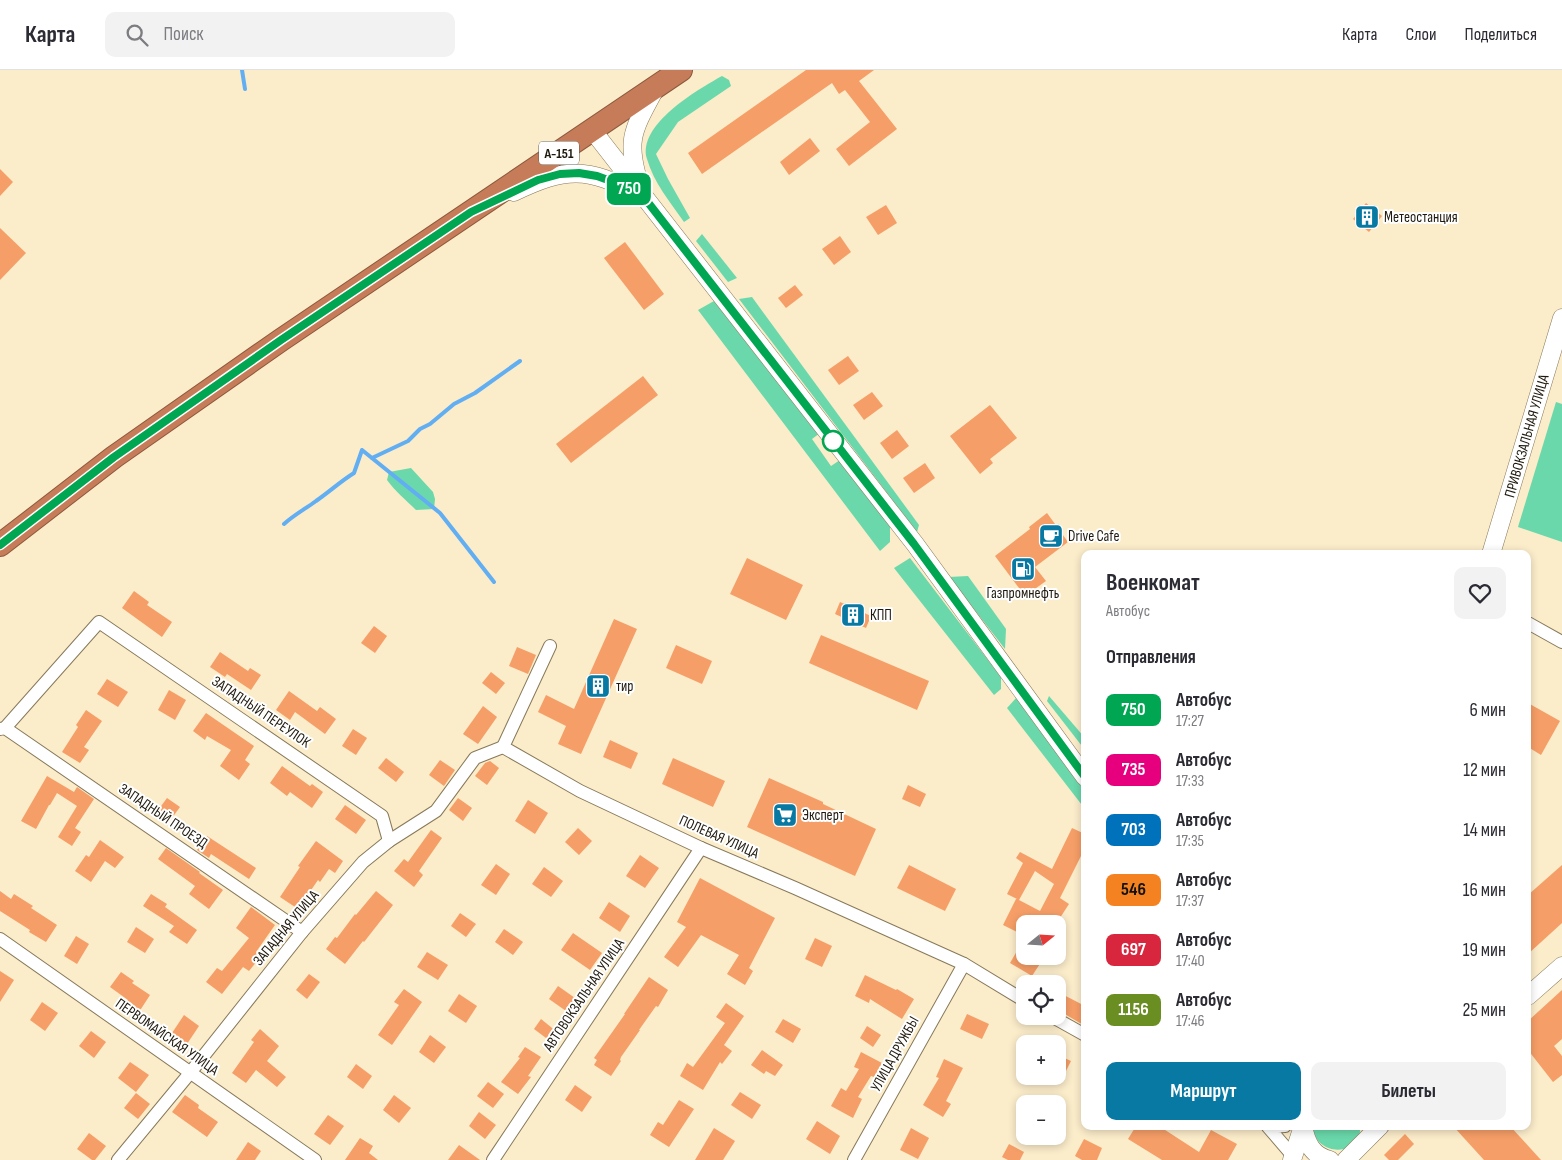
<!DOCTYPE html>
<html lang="ru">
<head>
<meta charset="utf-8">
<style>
  :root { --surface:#fff; --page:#f2f2f3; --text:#2b2b33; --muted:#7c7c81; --line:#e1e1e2; --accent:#0879a2 }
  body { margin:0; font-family:"Sofia Sans Condensed",sans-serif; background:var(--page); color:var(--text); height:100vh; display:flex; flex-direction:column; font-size:19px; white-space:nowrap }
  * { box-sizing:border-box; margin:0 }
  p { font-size:16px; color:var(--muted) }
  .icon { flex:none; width:28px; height:28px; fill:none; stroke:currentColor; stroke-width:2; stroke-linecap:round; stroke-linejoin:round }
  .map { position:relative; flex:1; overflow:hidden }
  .sheet { position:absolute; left:1081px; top:480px; width:450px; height:580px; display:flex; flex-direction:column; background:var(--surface); border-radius:10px; box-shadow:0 2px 8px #0003 }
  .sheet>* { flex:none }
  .badge { padding:0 10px; border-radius:8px; font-size:18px; line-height:32px }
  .needle { width:32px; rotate:72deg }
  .tools { position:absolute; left:1016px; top:845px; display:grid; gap:10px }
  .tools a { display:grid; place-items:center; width:50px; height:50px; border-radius:10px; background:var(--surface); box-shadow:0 2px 8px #0003; font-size:25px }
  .map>.badge { position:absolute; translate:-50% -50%; box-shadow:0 0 0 2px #fff }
  h2 { padding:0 25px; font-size:19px; line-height:45px }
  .round { display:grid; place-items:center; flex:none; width:52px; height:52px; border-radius:10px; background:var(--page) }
  .summary { display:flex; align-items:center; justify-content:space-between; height:85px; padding:0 25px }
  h1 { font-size:24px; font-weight:700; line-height:38px }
  .action { display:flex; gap:10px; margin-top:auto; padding:10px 25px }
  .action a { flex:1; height:58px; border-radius:10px; background:var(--accent); color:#fff; font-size:20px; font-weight:700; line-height:58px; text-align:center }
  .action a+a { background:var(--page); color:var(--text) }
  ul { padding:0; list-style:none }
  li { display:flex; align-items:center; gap:15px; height:60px; padding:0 25px }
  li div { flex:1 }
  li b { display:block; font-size:19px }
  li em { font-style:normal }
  li .badge { min-width:55px; font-weight:700; text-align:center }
  header { display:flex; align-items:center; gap:30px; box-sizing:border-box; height:70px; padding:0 25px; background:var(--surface); border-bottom:1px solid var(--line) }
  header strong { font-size:24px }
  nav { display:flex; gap:28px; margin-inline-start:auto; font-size:18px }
  .search { width:350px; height:45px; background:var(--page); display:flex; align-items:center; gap:12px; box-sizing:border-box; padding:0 18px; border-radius:10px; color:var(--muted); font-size:19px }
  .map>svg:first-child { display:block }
</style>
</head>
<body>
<header>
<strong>Карта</strong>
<div class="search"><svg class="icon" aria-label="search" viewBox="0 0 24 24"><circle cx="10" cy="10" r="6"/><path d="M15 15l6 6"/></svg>Поиск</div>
<nav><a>Карта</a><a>Слои</a><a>Поделиться</a></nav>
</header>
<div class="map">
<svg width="1562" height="1090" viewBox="0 0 1562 1090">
  <rect width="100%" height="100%" fill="#fbecca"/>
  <!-- green -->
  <g fill="#6ad8ab">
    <path d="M 722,6 L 729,10 L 731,16 L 678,52 L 656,84 L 668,109 L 690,148 L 684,152 C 670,132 654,113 647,89 C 637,55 697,20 722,6 Z"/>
    <path d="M 702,164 L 737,208 L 728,212 L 696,171 Z"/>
    <path d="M 752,227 L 919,455 L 917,462 L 739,229 Z"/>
    <path d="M 714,231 L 820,363 L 812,369 L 831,396 L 840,390 L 890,456 L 890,472 L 880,481 L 698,240 Z"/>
    <path d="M 1556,332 L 1562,334 L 1562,472 L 1518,457 Z"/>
    <path d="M 411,398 L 433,422 L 435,429 L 434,439 L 416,440 C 406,430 395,421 387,410 L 389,402 Z"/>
    <path d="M 910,488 L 1001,607 L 1001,619 L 994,625 L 894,498 Z"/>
    <path d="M 968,506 L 1006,559 L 1005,579 L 949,507 Z"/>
    <path d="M 1049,626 L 1085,668 L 1085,680 L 1047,631 Z"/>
    <path d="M 1017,627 L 1085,721 L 1085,739 L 1007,638 Z"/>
    <path d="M 1311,1056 L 1360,1056 C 1363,1085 1318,1090 1311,1056 Z"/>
  </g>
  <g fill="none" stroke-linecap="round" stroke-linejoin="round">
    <!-- stream -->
    <g stroke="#62aef3" stroke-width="4">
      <path d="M 242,0 L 245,19"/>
      <path d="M 372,388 L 408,371 L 420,359 L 430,354 L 454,334 L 475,323 L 520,291"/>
      <path d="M 284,454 C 294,445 305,439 316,431 C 329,422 341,411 354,403 L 362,380 L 440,443 L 494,512"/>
    </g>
  </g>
  <!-- building -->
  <g fill="#f69e67" fill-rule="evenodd">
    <path d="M 806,0 L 874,0 L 859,11 L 897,59 L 849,96 L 836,79 L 870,52 L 845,20 L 839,24 L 832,13 L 702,104 L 688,83 Z"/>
    <path d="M 810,68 L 820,81 L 789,105 L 780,92 Z"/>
    <path d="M 0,99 L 13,112 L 0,126 Z"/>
    <path d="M 1366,133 L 1382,146 L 1369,162 L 1353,149 Z"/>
    <path d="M 886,135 L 897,153 L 878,165 L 866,147 Z"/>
    <path d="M 0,158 L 26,183 L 0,210 Z"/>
    <path d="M 840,166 L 851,182 L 834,195 L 822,179 Z"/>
    <path d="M 625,172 L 664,224 L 644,240 L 604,188 Z"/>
    <path d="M 795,215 L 803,225 L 786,238 L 778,228 Z"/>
    <path d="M 848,286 L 859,301 L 839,315 L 828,300 Z"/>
    <path d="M 643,306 L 658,325 L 571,393 L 556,374 Z"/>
    <path d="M 872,322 L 883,336 L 864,350 L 853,335 Z"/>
    <path d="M 990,335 L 1017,368 L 990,389 L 993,393 L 980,404 L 950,366 Z"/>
    <path d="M 897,360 L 909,376 L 892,389 L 880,373 Z"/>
    <path d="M 925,393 L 935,408 L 914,423 L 903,408 Z"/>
    <path d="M 1047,443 L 1068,472 L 1035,497 L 1046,511 L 1025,526 L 995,486 L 1030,459 L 1029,457 Z"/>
    <path d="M 747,488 L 803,515 L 786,550 L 730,524 Z"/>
    <path d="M 134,521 L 149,532 L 147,535 L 172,552 L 162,567 L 122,538 Z"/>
    <path d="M 840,532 L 871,546 L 866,558 L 835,544 Z"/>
    <path d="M 614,549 L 637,559 L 581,684 L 558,674 L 566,656 L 538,642 L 546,625 L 574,639 Z"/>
    <path d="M 374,556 L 387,566 L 375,583 L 361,573 Z"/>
    <path d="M 821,565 L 929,611 L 917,640 L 809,593 Z"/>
    <path d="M 676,575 L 712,591 L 702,614 L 666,598 Z"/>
    <path d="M 517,577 L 536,585 L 528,604 L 509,596 Z"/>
    <path d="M 220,582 L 248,601 L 250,598 L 261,605 L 251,620 L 227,604 L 225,607 L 210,597 Z"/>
    <path d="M 491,602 L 505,613 L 496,624 L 482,613 Z"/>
    <path d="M 107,609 L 128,622 L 118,637 L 97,624 Z"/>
    <path d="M 169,620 L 186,630 L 175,650 L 158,640 Z"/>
    <path d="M 289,621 L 317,641 L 320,637 L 336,649 L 325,664 L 295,642 L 290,650 L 276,640 Z"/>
    <path d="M 1528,633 L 1560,651 L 1541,685 L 1528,677 Z"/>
    <path d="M 483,636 L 497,647 L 478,674 L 463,664 Z"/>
    <path d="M 86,640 L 102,651 L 84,677 L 89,680 L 80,693 L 62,682 L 78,657 L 76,655 Z"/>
    <path d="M 206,643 L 254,676 L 245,690 L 250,694 L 239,710 L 220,696 L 231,680 L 207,666 L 205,670 L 193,661 Z"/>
    <path d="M 353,659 L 367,668 L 356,685 L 342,676 Z"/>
    <path d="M 610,670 L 638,683 L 631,699 L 603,687 Z"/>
    <path d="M 386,688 L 404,702 L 396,712 L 378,698 Z"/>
    <path d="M 673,688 L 725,711 L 713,737 L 662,714 Z"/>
    <path d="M 440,690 L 455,700 L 444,716 L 429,705 Z"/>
    <path d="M 490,691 L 499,698 L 487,715 L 475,706 L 485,693 Z"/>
    <path d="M 282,696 L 310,716 L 312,714 L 323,722 L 312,738 L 290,722 L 287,726 L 270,713 Z"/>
    <path d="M 47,706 L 74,722 L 77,717 L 94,729 L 75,758 L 81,762 L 72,776 L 58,767 L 77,736 L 57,723 L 50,735 L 49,735 L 36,759 L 21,751 Z"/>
    <path d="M 769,708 L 823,732 L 823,734 L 876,759 L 855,806 L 747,757 Z"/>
    <path d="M 908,715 L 926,724 L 920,737 L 902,729 Z"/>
    <path d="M 167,728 L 180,737 L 169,752 L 156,743 Z"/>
    <path d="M 458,728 L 472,738 L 463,751 L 449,740 Z"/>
    <path d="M 528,730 L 548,743 L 535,764 L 515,751 Z"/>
    <path d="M 345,735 L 366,750 L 356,764 L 335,749 Z"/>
    <path d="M 578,758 L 592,771 L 579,785 L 565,772 Z"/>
    <path d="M 1072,758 L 1085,764 L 1085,778 L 1060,828 L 1069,834 L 1056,854 L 1025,854 L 1025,866 L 1003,855 L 1016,829 L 1017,829 L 1007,824 L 1023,793 L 1016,788 L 1020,782 L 1052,799 ZM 1035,801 L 1054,814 L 1040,841 L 1019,830 Z"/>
    <path d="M 431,760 L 442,768 L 419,801 L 423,805 L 414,817 L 394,801 L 404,789 L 408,792 Z"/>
    <path d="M 207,766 L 256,798 L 249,809 L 211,784 L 209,788 L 197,780 Z"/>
    <path d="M 100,770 L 124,787 L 115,798 L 105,791 L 91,812 L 75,801 L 86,785 L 89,787 Z"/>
    <path d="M 316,771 L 343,791 L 335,803 L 329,799 L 320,812 L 318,810 L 298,839 L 280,827 L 300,797 L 298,796 Z"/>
    <path d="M 166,778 L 200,802 L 199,803 L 223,820 L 209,839 L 189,824 L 195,816 L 158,789 Z"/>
    <path d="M 640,785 L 659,798 L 645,818 L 626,806 Z"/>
    <path d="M 496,794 L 510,804 L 496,825 L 481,815 Z"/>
    <path d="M 909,795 L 956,819 L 945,841 L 897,818 Z"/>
    <path d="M 1562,795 L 1562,853 L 1528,884 L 1528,825 Z"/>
    <path d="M 544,797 L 563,811 L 551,827 L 532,814 Z"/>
    <path d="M 700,808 L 775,848 L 749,898 L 753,901 L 745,915 L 727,904 L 739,885 L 701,865 L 678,897 L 664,887 L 686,857 L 677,852 Z"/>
    <path d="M 0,821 L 11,829 L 14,824 L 33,836 L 31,838 L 57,855 L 46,872 L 29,862 L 30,860 L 0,841 Z"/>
    <path d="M 376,821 L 393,835 L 364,872 L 363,871 L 345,894 L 326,879 L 335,867 L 337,868 L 355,844 L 356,845 Z"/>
    <path d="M 151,824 L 167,834 L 165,837 L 197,860 L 187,874 L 169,862 L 174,856 L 143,836 Z"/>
    <path d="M 609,832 L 630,846 L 620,862 L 599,848 Z"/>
    <path d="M 251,837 L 275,855 L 256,882 L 261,886 L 249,901 L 243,897 L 222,924 L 206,912 L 217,898 L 222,901 L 249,868 L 236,858 Z"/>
    <path d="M 460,843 L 476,854 L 466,867 L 451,856 Z"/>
    <path d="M 136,857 L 154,869 L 145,883 L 127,872 Z"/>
    <path d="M 504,859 L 523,872 L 513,885 L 495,872 Z"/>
    <path d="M 573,863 L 602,883 L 590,900 L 561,880 Z"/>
    <path d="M 76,866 L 89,874 L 77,894 L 64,886 Z"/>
    <path d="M 1025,867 L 1025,886 L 1045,886 L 1032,906 L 1010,893 Z"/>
    <path d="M 815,868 L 832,876 L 822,897 L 805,889 Z"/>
    <path d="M 427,882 L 448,895 L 438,910 L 417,897 Z"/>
    <path d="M 0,901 L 14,910 L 0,932 Z"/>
    <path d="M 121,902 L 134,911 L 132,913 L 150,925 L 139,942 L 126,933 L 128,930 L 110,917 Z"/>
    <path d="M 309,904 L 320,912 L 307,929 L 296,920 Z"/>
    <path d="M 865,905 L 896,920 L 897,919 L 914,929 L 902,949 L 870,929 L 869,933 L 855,926 Z"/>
    <path d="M 649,907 L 668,920 L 658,937 L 656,936 L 639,960 L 640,960 L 621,987 L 620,990 L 621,991 L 611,1006 L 594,995 L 597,990 L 594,988 L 625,944 L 624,944 Z"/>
    <path d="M 558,916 L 575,928 L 566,941 L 549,929 Z"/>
    <path d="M 404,919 L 422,932 L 392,975 L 378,965 L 399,935 L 394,932 Z"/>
    <path d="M 1562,920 L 1562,969 L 1554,976 L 1562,986 L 1562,1005 L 1553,1012 L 1528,980 L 1528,951 Z"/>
    <path d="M 1058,922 L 1085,936 L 1085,956 L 1058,940 Z"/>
    <path d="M 459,924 L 477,936 L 466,953 L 448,941 Z"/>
    <path d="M 42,932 L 58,943 L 45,961 L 30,950 Z"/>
    <path d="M 726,933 L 744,946 L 724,975 L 732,981 L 722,994 L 720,992 L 703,1020 L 680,1006 L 687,993 L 693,997 L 725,953 L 716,947 Z"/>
    <path d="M 967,944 L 989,954 L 982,969 L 960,959 Z"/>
    <path d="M 184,945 L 199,956 L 187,974 L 172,963 Z"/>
    <path d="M 541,949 L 557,962 L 550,971 L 534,959 Z"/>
    <path d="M 783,949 L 801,959 L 793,973 L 775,962 Z"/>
    <path d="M 867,956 L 881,965 L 873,977 L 860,968 Z"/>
    <path d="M 260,959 L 279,976 L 267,991 L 286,1007 L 277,1017 L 256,1000 L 246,1013 L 232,1003 L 254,972 L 251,970 Z"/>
    <path d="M 91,961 L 106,972 L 94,988 L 79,976 Z"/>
    <path d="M 430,965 L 446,977 L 434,993 L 419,982 Z"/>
    <path d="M 525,977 L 541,987 L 528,1006 L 531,1007 L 518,1024 L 501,1012 L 520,988 L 518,987 Z"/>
    <path d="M 762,980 L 783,995 L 775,1006 L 766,1001 L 764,1004 L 751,995 Z"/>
    <path d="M 861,982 L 882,993 L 874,1007 L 871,1006 L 858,1027 L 862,1029 L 853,1048 L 831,1036 L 841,1018 L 846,1021 L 859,999 L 854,997 Z"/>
    <path d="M 1058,985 L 1071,991 L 1065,1003 L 1058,1000 Z"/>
    <path d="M 944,989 L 963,998 L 946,1031 L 951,1034 L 943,1047 L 923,1035 L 939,1008 L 936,1007 Z"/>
    <path d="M 130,992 L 149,1005 L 136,1022 L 118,1008 Z"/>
    <path d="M 356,994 L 372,1006 L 363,1019 L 347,1007 Z"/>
    <path d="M 488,1012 L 504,1024 L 493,1038 L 477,1026 Z"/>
    <path d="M 575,1015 L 592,1027 L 582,1042 L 565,1030 Z"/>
    <path d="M 740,1022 L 761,1035 L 752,1049 L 731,1035 Z"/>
    <path d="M 136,1023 L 150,1034 L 138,1049 L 124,1038 Z"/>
    <path d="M 185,1025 L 199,1035 L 198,1038 L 218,1052 L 207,1067 L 172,1042 Z"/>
    <path d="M 394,1025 L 411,1038 L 399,1053 L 383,1040 Z"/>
    <path d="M 679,1030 L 694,1039 L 669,1077 L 650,1065 L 658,1052 L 663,1055 Z"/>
    <path d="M 479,1042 L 496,1055 L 485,1069 L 469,1056 Z"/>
    <path d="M 328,1045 L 344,1056 L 330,1075 L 314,1064 Z"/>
    <path d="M 817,1051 L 840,1066 L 830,1084 L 806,1069 Z"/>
    <path d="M 1136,1056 L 1159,1056 L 1199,1082 L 1211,1060 L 1237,1074 L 1228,1090 L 1162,1090 L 1128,1069 Z"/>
    <path d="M 1453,1056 L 1510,1056 L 1541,1090 L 1484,1090 Z"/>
    <path d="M 714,1058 L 735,1071 L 723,1090 L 695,1090 Z"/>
    <path d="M 911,1058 L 929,1068 L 918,1089 L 900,1080 Z"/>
    <path d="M 89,1063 L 106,1076 L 95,1090 L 92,1090 L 77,1079 Z"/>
    <path d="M 1405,1064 L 1414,1074 L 1398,1090 L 1389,1090 L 1384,1085 Z"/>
    <path d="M 360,1068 L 373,1076 L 369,1083 L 378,1090 L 345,1090 Z"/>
    <path d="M 1084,1069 L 1102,1078 L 1097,1090 L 1082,1090 L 1075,1086 Z"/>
    <path d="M 248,1072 L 261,1081 L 255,1090 L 236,1090 Z"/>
    <path d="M 1009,1074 L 1024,1082 L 1020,1090 L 1008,1090 L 1002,1087 Z"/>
    <path d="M 459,1075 L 480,1090 L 448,1090 Z"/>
  </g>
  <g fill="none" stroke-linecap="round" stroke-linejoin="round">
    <defs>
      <g id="street">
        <path d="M 1528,553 L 1562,572"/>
        <path d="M 550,576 L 503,677 L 580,721 L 701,778 L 795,818 L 964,894 L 1025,931"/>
        <path d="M 5,658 L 302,862"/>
        <path d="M 0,659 L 5,658 L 99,552 L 382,746 L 389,771"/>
        <path d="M 0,869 L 315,1090"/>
        <path d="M 1051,946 L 1085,965"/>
        <path d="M 1285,1056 L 1268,1057 L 1293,1086"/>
        <path d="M 118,1090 L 190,1003 L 302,862 L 363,792 L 389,771 L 436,741 L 475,688 L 503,677"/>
        <path d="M 493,1090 L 701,778"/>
        <path d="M 854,1090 L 964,894"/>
      </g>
      <g id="secondary">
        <path d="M 593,61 L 915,474 L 1085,707"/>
        <path d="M 640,116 C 625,70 633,60 655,19"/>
        <path d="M 514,122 C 566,97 587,97 638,124"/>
        <path d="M 1491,484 L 1562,248"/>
        <path d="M 1528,926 L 1562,896"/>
        <path d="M 1303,1056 C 1306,1072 1312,1086 1330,1090"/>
        <path d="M 1292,1090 L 1303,1056"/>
        <path d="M 1346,1090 L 1380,1056"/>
      </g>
      <path id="highway" d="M 0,475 L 114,387 L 281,270 L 681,0"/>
    </defs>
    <!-- street casing -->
    <use href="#street" stroke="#87795a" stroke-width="14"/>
    <!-- secondary casing -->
    <use href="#secondary" stroke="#87795a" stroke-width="19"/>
    <!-- highway casing -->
    <use href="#highway" stroke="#8c593e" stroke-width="24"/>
    <!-- street -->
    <use href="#street" stroke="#fff" stroke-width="12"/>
    <!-- secondary -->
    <use href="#secondary" stroke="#fff" stroke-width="18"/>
    <!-- highway -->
    <use href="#highway" stroke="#c77c59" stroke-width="22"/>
  </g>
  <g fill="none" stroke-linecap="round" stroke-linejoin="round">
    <defs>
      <path id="line" d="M 0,475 L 114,387 L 281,270 L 471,142 L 538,110 L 560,104 L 579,103 L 597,106 L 619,114 L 643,126 L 914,474 L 1085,707"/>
    </defs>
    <!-- line casing -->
    <use href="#line" stroke="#fff" stroke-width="11"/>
    <!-- line -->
    <use href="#line" stroke="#00a651" stroke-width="8"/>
  </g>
  <!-- icons -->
  <defs>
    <symbol id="building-square" viewBox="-11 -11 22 22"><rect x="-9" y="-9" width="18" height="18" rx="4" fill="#0879a2" stroke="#fff"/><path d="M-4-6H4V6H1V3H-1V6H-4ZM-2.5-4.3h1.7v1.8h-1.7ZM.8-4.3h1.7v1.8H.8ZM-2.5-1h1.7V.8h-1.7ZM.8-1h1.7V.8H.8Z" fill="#fff"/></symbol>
    <symbol id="cafe-square" viewBox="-11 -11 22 22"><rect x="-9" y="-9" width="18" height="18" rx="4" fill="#0879a2" stroke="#fff"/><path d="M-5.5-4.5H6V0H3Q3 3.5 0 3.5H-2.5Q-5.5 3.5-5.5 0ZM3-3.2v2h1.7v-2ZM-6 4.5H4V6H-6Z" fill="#fff"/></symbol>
    <symbol id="fuel-square" viewBox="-11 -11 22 22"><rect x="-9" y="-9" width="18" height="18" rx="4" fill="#0879a2" stroke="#fff"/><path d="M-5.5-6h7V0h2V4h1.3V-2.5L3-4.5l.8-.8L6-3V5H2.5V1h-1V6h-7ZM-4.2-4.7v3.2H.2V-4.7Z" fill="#fff"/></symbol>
    <symbol id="supermarket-square" viewBox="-11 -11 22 22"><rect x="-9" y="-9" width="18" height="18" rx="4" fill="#0879a2" stroke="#fff"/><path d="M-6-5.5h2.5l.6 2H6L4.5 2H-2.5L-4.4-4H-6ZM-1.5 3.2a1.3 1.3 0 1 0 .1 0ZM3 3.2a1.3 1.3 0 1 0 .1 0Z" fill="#fff"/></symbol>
  </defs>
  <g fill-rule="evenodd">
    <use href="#building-square" x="1353" y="133" width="28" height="28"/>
    <use href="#cafe-square" x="1037" y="452" width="28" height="28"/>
    <use href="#fuel-square" x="1009" y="485" width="28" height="28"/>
    <use href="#building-square" x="839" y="531" width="28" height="28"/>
    <use href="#building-square" x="584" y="602" width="28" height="28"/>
    <use href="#supermarket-square" x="771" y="731" width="28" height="28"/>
  </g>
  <!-- markers -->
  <circle fill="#fff" stroke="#00a651" stroke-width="2.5" cx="833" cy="371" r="10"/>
  <g text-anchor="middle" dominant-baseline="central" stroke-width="4" stroke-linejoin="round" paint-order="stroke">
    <!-- shield labels -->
    <rect fill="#fff" stroke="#625e56" stroke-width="1" x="539" y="71.5" width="40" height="23" rx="4"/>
    <g font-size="14" font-weight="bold" fill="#1f190d">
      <text x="559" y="83">А-151</text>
    </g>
    <!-- poi labels -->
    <g font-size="15" fill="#1f190d" stroke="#fff" text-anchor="start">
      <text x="1384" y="147">Метеостанция</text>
      <text x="1068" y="466">Drive Cafe</text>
      <text x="1023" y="523" text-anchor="middle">Газпромнефть</text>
      <text x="870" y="545">КПП</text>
      <text x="616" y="616">тир</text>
      <text x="802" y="745">Эксперт</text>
    </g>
    <!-- street labels -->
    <g font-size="15" fill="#1f190d" stroke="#fff">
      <text transform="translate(1527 366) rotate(-74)">ПРИВОКЗАЛЬНАЯ УЛИЦА</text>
      <text transform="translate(261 642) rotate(34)">ЗАПАДНЫЙ ПЕРЕУЛОК</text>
      <text transform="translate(163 746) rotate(34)">ЗАПАДНЫЙ ПРОЕЗД</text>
      <text transform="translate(719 767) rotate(24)">ПОЛЕВАЯ УЛИЦА</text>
      <text transform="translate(286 858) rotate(-50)">ЗАПАДНАЯ УЛИЦА</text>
      <text transform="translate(584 925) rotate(-56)">АВТОВОКЗАЛЬНАЯ УЛИЦА</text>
      <text transform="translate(167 967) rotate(35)">ПЕРВОМАЙСКАЯ УЛИЦА</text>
      <text transform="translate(895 984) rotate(-61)">УЛИЦА ДРУЖБЫ</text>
    </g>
  </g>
</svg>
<div class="tools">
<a><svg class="needle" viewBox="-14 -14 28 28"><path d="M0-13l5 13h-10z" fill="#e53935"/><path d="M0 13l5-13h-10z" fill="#7c7c81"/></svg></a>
<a><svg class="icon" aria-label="locate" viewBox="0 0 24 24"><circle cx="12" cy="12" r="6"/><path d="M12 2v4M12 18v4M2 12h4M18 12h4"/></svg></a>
<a>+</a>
<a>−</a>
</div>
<b class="badge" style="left:629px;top:119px;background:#00a651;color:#fff">750</b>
<section class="sheet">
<div class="summary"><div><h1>Военкомат</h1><p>Автобус</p></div><a class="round"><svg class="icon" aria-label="heart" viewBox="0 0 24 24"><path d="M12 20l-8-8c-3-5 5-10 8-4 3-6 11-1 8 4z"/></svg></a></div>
<h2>Отправления</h2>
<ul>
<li><span class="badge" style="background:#00a651;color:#fff">750</span><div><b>Автобус</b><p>17:27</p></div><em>6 мин</em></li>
<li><span class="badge" style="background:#e6007e;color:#fff">735</span><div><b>Автобус</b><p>17:33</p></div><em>12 мин</em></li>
<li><span class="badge" style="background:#0072bc;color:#fff">703</span><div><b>Автобус</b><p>17:35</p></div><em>14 мин</em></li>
<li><span class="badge" style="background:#f58220;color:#111">546</span><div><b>Автобус</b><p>17:37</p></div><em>16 мин</em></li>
<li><span class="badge" style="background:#d7263d;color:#fff">697</span><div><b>Автобус</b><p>17:40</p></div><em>19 мин</em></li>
<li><span class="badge" style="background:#6b8e23;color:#fff">1156</span><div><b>Автобус</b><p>17:46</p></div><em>25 мин</em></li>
</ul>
<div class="action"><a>Маршрут</a><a>Билеты</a></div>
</section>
</div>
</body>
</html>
